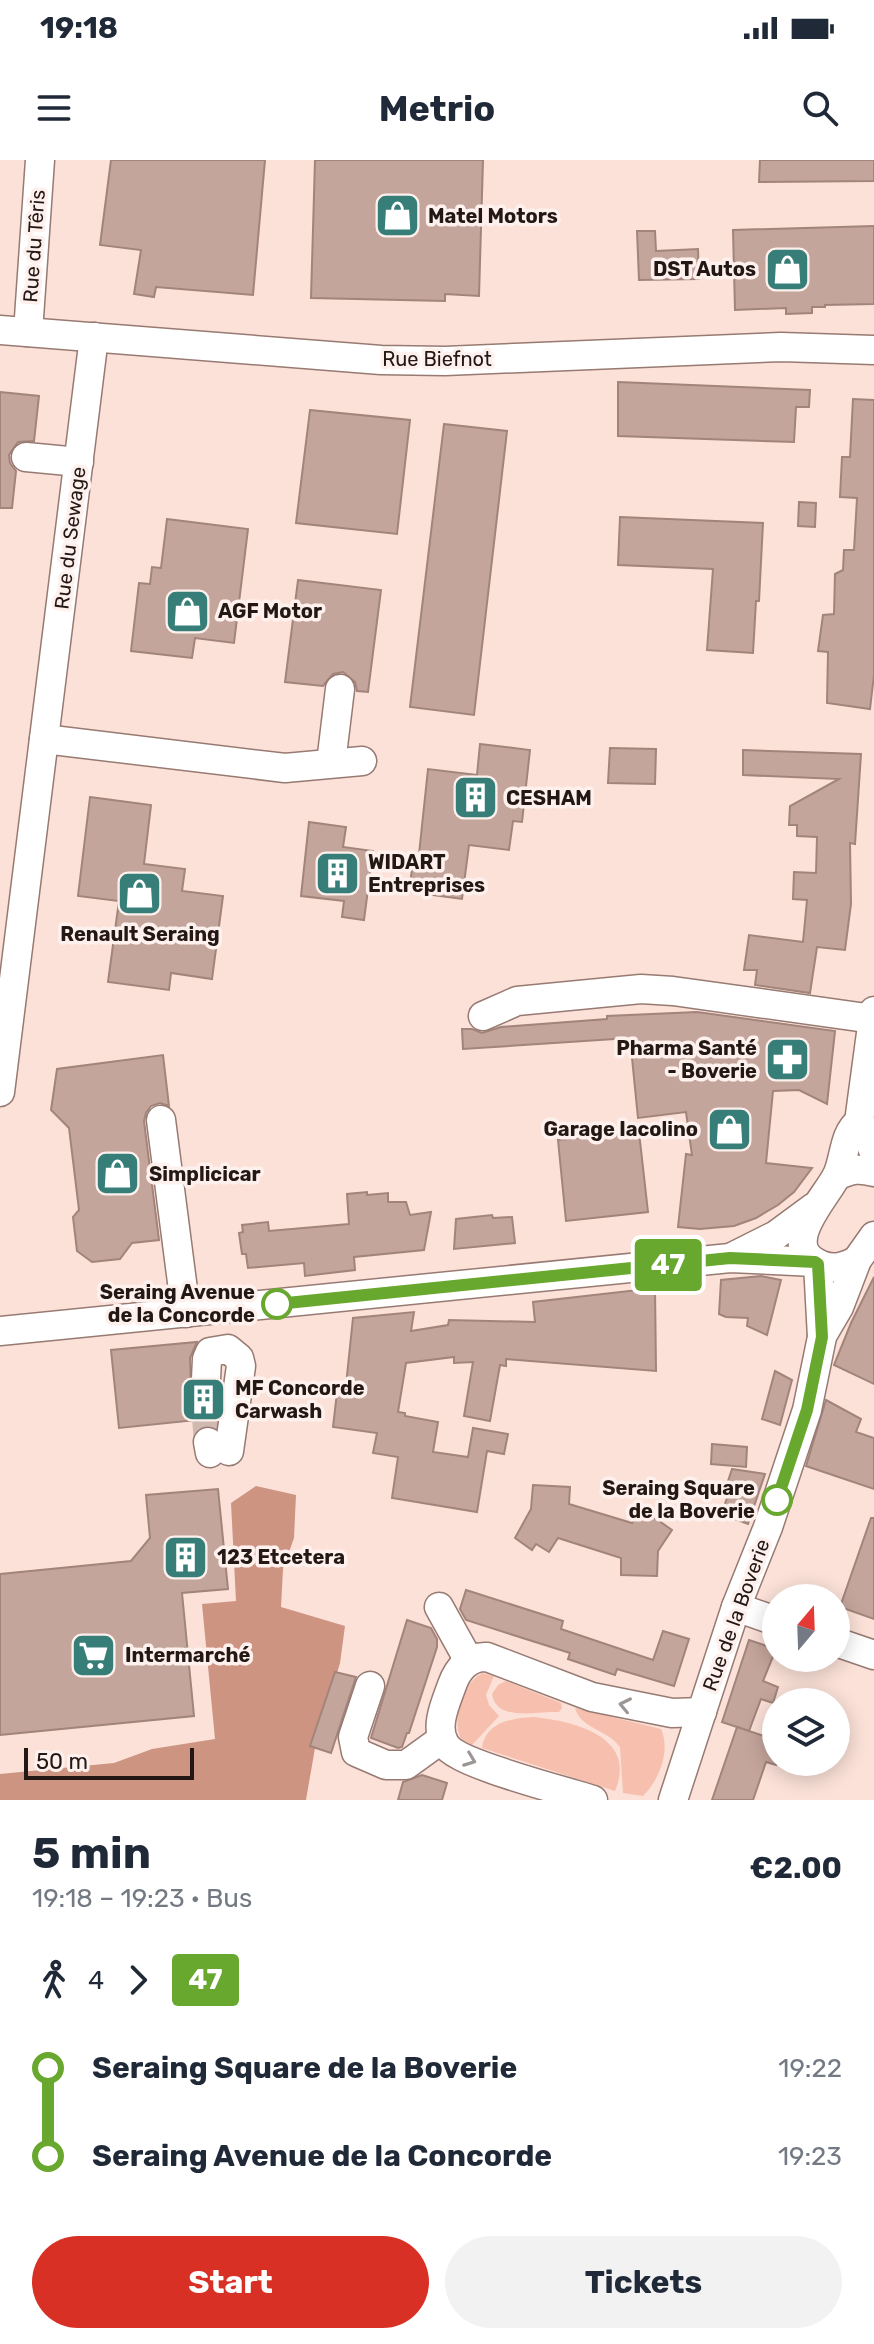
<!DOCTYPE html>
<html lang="en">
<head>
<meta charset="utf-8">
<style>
  :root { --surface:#fff; --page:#f2f2f3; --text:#1f2937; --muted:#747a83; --accent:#d93025 }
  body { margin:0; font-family:Rubik,sans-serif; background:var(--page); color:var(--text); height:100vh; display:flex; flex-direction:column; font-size:30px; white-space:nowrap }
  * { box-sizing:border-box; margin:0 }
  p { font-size:26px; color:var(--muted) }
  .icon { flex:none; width:44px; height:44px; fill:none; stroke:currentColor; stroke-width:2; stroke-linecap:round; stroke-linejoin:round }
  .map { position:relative; height:1640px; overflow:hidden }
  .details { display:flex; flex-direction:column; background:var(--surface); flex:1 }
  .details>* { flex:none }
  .badge { padding:0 16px; border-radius:6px; font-size:28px; line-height:52px }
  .needle { width:52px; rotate:19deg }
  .buttons { position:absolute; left:762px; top:1424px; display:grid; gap:16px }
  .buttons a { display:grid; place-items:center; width:88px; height:88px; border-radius:50%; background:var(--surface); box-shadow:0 4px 20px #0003; font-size:40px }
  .scale { position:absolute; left:24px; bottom:20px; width:170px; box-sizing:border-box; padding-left:8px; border:4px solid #231814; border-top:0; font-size:22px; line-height:28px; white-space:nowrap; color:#231814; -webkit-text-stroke:6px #fef1ed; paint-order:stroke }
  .map>.badge { position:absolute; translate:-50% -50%; box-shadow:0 0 0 4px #fff }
  .legs { display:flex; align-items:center; gap:12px; height:88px; padding:0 32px; font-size:26px }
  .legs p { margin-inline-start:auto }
  .overview { display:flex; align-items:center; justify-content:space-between; height:136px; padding:0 32px }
  h1 { font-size:44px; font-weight:700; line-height:60px }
  .primary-button { display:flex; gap:16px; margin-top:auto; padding:16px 32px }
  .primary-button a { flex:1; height:92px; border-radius:48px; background:var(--accent); color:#fff; font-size:32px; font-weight:700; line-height:92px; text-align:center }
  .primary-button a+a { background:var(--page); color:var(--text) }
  ul { padding:0 32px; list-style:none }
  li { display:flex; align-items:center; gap:28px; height:88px; font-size:30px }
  li i { display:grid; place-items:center; width:12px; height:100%; margin:0 10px; background:currentColor }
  li i::after { content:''; width:20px; height:20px; margin:-10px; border:6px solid; border-radius:50%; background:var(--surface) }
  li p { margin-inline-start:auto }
  li:first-child i { background:linear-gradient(#0000 50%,currentColor 0) }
  li:last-child i { background:linear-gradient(currentColor 50%,#0000 0) }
  .status { display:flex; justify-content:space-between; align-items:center; height:56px; padding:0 40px; background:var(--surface); direction:ltr }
  .status svg { height:22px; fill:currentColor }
  header { display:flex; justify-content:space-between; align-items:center; height:104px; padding:0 32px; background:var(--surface); font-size:36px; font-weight:700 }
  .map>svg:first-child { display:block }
</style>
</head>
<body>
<div class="status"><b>19:18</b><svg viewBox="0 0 49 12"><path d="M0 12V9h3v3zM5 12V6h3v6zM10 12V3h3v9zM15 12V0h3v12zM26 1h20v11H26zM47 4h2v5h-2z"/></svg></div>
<header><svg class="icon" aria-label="menu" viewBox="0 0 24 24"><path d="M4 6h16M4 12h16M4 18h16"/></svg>Metrio<svg class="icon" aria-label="search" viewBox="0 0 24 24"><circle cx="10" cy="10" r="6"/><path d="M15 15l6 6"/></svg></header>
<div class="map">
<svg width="874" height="1640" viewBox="0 0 874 1640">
  <rect width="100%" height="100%" fill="#fbe1d8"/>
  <!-- green -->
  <g fill="#f7bfad">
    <path d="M 482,1513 L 494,1516 L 486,1535 L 489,1545 L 499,1556 L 472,1585 L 461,1579 C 451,1559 463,1523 482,1513 Z"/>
    <path d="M 506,1521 L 561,1543 L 562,1548 L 559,1552 L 553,1552 C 533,1552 496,1561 492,1534 L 498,1525 Z"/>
    <path d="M 575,1548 L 661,1569 C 671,1591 659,1620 643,1636 L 623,1633 L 620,1587 C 608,1570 580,1568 575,1548 Z"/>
    <path d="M 533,1557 C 573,1561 638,1576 615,1631 L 482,1588 C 485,1563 511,1558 533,1557 Z"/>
  </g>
  <!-- forest -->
  <path fill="#cd9482" d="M 256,1326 L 296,1335 L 294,1378 L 283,1409 L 281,1447 L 345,1466 L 340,1503 L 315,1588 L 306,1640 L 0,1640 L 0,1614 L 114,1603 L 152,1589 L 215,1579 L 202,1444 L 236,1441 L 231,1343 Z"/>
  <!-- building -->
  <g fill="#c4a59c" stroke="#a2847b" stroke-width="2">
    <path d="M 111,0 L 265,0 L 253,135 L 156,127 L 154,137 L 134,134 L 141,90 L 100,85 Z"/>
    <path d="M 315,0 L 483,0 L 479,136 L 445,134 L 445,141 L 311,138 Z"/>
    <path d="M 760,0 L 874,0 L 874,21 L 759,22 Z"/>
    <path d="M 874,66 L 874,144 L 825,145 L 825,147 L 812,147 L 812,153 L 786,154 L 786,148 L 735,150 L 733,70 Z"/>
    <path d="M 637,71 L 655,71 L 656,91 L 698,89 L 699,119 L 639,120 Z"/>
    <path d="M 618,222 L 810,230 L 809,247 L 796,247 L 794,282 L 618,276 Z"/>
    <path d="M 0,232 L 39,236 L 34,281 L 18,282 L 9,295 L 10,303 L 16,311 L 12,348 L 0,348 Z"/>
    <path d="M 853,239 L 874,240 L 874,515 L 870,549 L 827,543 L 828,492 L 818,491 L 823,455 L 834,454 L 835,414 L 843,410 L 844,390 L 854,390 L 857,338 L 840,337 L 842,297 L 850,297 Z"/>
    <path d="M 310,250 L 410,260 L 397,374 L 296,363 Z"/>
    <path d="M 444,264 L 507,271 L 474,555 L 410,547 Z"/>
    <path d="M 799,342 L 816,343 L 815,367 L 798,366 Z"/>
    <path d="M 620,357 L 763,363 L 759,441 L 756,441 L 753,493 L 707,490 L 713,409 L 618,405 Z"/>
    <path d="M 167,359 L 248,369 L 234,483 L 195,478 L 192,498 L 131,491 L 139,423 L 150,424 L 152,407 L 161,408 Z"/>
    <path d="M 298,420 L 381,430 L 368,532 L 357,531 L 355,522 L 343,512 L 333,514 L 323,526 L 285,522 Z"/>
    <path d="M 480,584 L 530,590 L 522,662 L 513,661 L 509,690 L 469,685 L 462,739 L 409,732 L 414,694 L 419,694 L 428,609 L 477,615 Z"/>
    <path d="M 610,588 L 656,589 L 655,624 L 608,623 Z"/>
    <path d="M 743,590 L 861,594 L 855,684 L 850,683 L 851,744 L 845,790 L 817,787 L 810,833 L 755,825 L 757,810 L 744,810 L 749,775 L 803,782 L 807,740 L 793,739 L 794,712 L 816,713 L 817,677 L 797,676 L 797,665 L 789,665 L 790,646 L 839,619 L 743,615 Z"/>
    <path d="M 90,637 L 151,645 L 144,704 L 185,709 L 182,731 L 223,736 L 212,819 L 171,813 L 169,830 L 108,822 L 119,741 L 78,736 Z"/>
    <path d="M 309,662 L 346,667 L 343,687 L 373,691 L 364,760 L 342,757 L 344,741 L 301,736 Z"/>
    <path d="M 697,852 L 835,871 L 827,944 L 799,930 L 773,931 L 766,1003 L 812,1008 L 794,1032 L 778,1045 L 756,1058 L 734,1066 L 700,1069 L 678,1067 L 686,994 L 692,995 L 686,952 L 638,958 L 630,878 L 463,889 L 462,869 L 472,869 L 482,873 L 501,867 L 607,859 L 607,856 Z"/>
    <path d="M 163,895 L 169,946 L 160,943 L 151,946 L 146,953 L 144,961 L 159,1080 L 132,1083 L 120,1099 L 92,1102 L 77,1091 L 73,1057 L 79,1050 L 69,968 L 51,950 L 57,909 Z"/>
    <path d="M 639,972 L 648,1052 L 566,1061 L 558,980 Z"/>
    <path d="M 367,1032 L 367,1035 L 388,1033 L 388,1042 L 406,1042 L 410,1055 L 431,1052 L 424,1090 L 354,1097 L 355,1110 L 305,1116 L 304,1103 L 248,1108 L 246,1094 L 242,1094 L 239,1073 L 243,1072 L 242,1065 L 268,1062 L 269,1071 L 349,1064 L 347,1034 Z"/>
    <path d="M 492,1055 L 493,1058 L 512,1057 L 515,1083 L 454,1089 L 456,1059 Z"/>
    <path d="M 761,1116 L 781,1120 L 767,1175 L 747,1166 L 748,1158 L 726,1157 L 719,1154 L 721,1120 Z"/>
    <path d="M 874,1117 L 874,1224 L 834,1205 L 851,1163 Z"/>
    <path d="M 655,1128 L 656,1211 L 506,1199 L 506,1206 L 500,1205 L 490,1261 L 464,1256 L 473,1202 L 454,1203 L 454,1197 L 406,1203 L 398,1252 L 405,1253 L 405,1256 L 438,1262 L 433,1292 L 468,1297 L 473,1268 L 508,1274 L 504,1294 L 487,1291 L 477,1352 L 392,1338 L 398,1297 L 373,1293 L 377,1273 L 333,1267 L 338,1224 L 346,1225 L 353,1158 L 414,1152 L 411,1171 L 448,1165 L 449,1160 L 535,1162 L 533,1142 Z"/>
    <path d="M 197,1182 L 190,1198 L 191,1226 L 197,1234 L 206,1236 L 214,1234 L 215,1267 L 206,1265 L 197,1269 L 196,1260 L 119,1268 L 111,1190 Z"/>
    <path d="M 775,1211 L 792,1220 L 780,1265 L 762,1259 Z"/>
    <path d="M 826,1240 L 861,1259 L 856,1272 L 874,1278 L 874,1329 L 806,1306 Z"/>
    <path d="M 712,1284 L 747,1287 L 746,1307 L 711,1304 Z"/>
    <path d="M 732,1309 L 765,1314 L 748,1364 L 721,1354 L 732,1325 L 727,1324 Z"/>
    <path d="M 533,1325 L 570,1327 L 569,1344 L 632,1363 L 642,1349 L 672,1370 L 658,1391 L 657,1416 L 621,1415 L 621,1398 L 558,1378 L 549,1392 L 536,1384 L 532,1390 L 515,1378 L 531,1349 Z"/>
    <path d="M 218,1329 L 228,1429 L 182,1433 L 194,1556 L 0,1575 L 0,1414 L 131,1401 L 150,1378 L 146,1335 Z"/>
    <path d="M 871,1358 L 874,1358 L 874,1459 L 840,1447 Z"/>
    <path d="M 466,1430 L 563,1461 L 561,1469 L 653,1500 L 663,1471 L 689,1479 L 674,1526 L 617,1509 L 615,1515 L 568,1499 L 570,1493 L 466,1460 L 460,1449 Z"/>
    <path d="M 407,1460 L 431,1468 L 437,1479 L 437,1487 L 409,1573 L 407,1573 L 402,1587 L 398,1588 L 371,1578 Z"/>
    <path d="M 749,1480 L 776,1489 L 763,1521 L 778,1527 L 773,1543 L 761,1539 L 749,1571 L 722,1562 Z"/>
    <path d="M 335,1512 L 356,1517 L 331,1593 L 310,1586 Z"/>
    <path d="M 737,1567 L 776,1580 L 776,1605 L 766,1602 L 753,1640 L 712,1640 Z"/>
    <path d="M 422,1615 L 447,1623 L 442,1640 L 398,1640 L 403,1622 Z"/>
  </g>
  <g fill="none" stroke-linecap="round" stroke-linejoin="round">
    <!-- minor-tunnel -->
    <path stroke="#d0b9b1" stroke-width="28" stroke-dasharray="28 14" stroke-linecap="butt" d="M 206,1219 L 204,1234 L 208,1282"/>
    <defs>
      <g id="minor">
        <path d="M 0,170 L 381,200 L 445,201 L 781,187 L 874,190"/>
        <path d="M 28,172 L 40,0"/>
        <path d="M 26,297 L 79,302"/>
        <path d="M 44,579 L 285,608 L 362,601"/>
        <path d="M 331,603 L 340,529"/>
        <path d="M 483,856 L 517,841 L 641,829 L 673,831 L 873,859"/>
        <path d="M 0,932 L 94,177"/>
        <path d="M 161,960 L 186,1153"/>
        <path d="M 859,962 L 867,973 L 874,993"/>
        <path d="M 837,1016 C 851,1009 859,1008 874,1012"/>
        <path d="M 734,1096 L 776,1075 L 814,1047"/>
        <path d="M 857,1100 C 845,1107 834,1110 821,1105 C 775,1086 829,1035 838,1013 C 845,996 844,973 859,962 L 874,851"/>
        <path d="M 0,1171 L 730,1098 L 815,1102"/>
        <path d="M 822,1176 L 839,1147 L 857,1100 L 874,1076"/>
        <path d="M 206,1219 L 207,1199 L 210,1192 L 228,1189 L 239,1198 L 241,1206 L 229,1291"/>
        <path d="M 208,1282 L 210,1293"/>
        <path d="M 439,1447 L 469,1501"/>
        <path d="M 736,1447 L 776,1461"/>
        <path d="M 836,1482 L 874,1495"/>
        <path d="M 370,1526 L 353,1577 L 356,1592 L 386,1605 L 406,1605 L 442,1579"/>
        <path d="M 593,1640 C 566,1631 456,1604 445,1584 C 434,1567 446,1542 452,1525 C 458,1508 469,1496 487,1497 L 592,1537 L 672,1553 L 702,1552"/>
        <path d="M 673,1640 L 736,1447 L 768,1367 L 807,1250 L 822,1177 L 818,1104"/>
      </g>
    </defs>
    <!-- minor casing -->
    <use href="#minor" stroke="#977a71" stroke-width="31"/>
    <!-- minor -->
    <use href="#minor" stroke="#fff" stroke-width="28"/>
  </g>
  <!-- one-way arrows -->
  <defs><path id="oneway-chevron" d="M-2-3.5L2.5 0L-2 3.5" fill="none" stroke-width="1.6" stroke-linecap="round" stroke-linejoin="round" transform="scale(2)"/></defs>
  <g stroke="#9c9795">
    <use href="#oneway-chevron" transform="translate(625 1545) rotate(-168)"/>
    <use href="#oneway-chevron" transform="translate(470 1600) rotate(21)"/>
  </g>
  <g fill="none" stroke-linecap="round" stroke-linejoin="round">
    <defs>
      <path id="line-1" d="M 277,1144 L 730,1098 L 815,1102 L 818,1104 L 822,1177 L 807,1250 L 777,1340"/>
    </defs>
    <!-- line-1 casing -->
    <use href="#line-1" stroke="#fff" stroke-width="18"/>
    <!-- line-1 -->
    <use href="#line-1" stroke="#69a82f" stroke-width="12"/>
  </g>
  <!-- icons -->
  <defs>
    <symbol id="shop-square" viewBox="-11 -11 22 22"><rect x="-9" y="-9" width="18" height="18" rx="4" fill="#377e79" stroke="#fef1ed"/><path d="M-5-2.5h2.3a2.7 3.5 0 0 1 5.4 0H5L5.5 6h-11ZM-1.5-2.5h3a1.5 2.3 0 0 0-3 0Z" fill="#fff"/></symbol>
    <symbol id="building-square" viewBox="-11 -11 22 22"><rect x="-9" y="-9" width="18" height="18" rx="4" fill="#377e79" stroke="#fef1ed"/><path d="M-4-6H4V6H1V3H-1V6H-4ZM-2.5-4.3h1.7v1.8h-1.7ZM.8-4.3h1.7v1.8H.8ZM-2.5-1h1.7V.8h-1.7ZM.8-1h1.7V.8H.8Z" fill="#fff"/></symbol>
    <symbol id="pharmacy-square" viewBox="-11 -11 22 22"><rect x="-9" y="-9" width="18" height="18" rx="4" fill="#377e79" stroke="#fef1ed"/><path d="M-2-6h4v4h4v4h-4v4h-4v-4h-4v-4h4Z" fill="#fff"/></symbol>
    <symbol id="supermarket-square" viewBox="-11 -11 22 22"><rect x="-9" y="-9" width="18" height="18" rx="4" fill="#377e79" stroke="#fef1ed"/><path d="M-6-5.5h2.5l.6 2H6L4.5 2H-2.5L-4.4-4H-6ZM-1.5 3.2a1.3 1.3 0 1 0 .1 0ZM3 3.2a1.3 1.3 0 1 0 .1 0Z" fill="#fff"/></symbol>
  </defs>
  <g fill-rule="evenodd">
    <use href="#shop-square" x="372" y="30" width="51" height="51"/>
    <use href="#shop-square" x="762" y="84" width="51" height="51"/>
    <use href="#shop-square" x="162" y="426" width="51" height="51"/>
    <use href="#building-square" x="450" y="612" width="51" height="51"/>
    <use href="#building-square" x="312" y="688" width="51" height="51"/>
    <use href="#shop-square" x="114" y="708" width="51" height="51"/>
    <use href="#pharmacy-square" x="762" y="874" width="51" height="51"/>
    <use href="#shop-square" x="704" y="944" width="51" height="51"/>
    <use href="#shop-square" x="92" y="988" width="51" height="51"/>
    <use href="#building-square" x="178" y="1214" width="51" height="51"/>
    <use href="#building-square" x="160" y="1372" width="51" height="51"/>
    <use href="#supermarket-square" x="68" y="1470" width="51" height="51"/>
  </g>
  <!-- markers -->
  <g fill="#fff" stroke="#69a82f" stroke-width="4">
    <circle cx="277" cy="1144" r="14"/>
    <circle cx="777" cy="1340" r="14"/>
  </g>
  <g text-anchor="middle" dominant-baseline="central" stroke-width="7" stroke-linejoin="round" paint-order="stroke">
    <!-- poi labels -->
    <g font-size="20" font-weight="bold" fill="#231814" stroke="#fef1ed" text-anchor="start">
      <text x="428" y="56">Matel Motors</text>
      <text x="756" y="109" text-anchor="end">DST Autos</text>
      <text x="218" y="451">AGF Motor</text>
      <text x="506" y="638">CESHAM</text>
      <text x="368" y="702">WIDART<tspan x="368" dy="23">Entreprises</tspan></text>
      <text x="140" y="774" text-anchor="middle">Renault Seraing</text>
      <text x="757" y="888" text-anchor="end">Pharma Santé<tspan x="757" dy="23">- Boverie</tspan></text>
      <text x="698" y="969" text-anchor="end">Garage Iacolino</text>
      <text x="149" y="1014">Simplicicar</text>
      <text x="235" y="1228">MF Concorde<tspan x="235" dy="23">Carwash</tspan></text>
      <text x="217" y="1397">123 Etcetera</text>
      <text x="125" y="1495">Intermarché</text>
    </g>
    <!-- street labels -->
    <g font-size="20" fill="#231814" stroke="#fef1ed">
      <text transform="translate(34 86) rotate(-86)">Rue du Têris</text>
      <text x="437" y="199">Rue Biefnot</text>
      <text transform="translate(70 378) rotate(-83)">Rue du Sewage</text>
      <text transform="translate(736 1455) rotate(-70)">Rue de la Boverie</text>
    </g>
    <!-- stop labels -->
    <g font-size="20" font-weight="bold" fill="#231814" stroke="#fef1ed" text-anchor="end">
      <text x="255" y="1132">Seraing Avenue<tspan x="255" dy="23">de la Concorde</tspan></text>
      <text x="755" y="1328">Seraing Square<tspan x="755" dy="23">de la Boverie</tspan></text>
    </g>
  </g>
</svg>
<div class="buttons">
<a><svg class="needle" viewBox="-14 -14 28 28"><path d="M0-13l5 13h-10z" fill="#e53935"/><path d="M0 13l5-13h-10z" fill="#747a83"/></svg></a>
<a><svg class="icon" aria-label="layers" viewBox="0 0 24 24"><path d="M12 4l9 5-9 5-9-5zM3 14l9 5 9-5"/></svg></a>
</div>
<div class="scale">50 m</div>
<b class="badge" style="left:668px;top:1105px;background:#69a82f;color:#fff">47</b>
</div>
<section class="details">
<div class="overview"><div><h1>5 min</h1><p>19:18 – 19:23 · Bus</p></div><b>€2.00</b></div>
<div class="legs"><svg class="icon" aria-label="walk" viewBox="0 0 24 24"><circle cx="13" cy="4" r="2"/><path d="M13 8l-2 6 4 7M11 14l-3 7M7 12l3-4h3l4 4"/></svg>4<svg class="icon" aria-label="forward" viewBox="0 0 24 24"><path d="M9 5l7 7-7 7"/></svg><b class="badge" style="background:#69a82f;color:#fff">47</b></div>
<ul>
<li><i style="color:#69a82f"></i><b>Seraing Square de la Boverie</b><p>19:22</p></li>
<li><i style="color:#69a82f"></i><b>Seraing Avenue de la Concorde</b><p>19:23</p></li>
</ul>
<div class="primary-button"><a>Start</a><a>Tickets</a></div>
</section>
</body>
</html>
